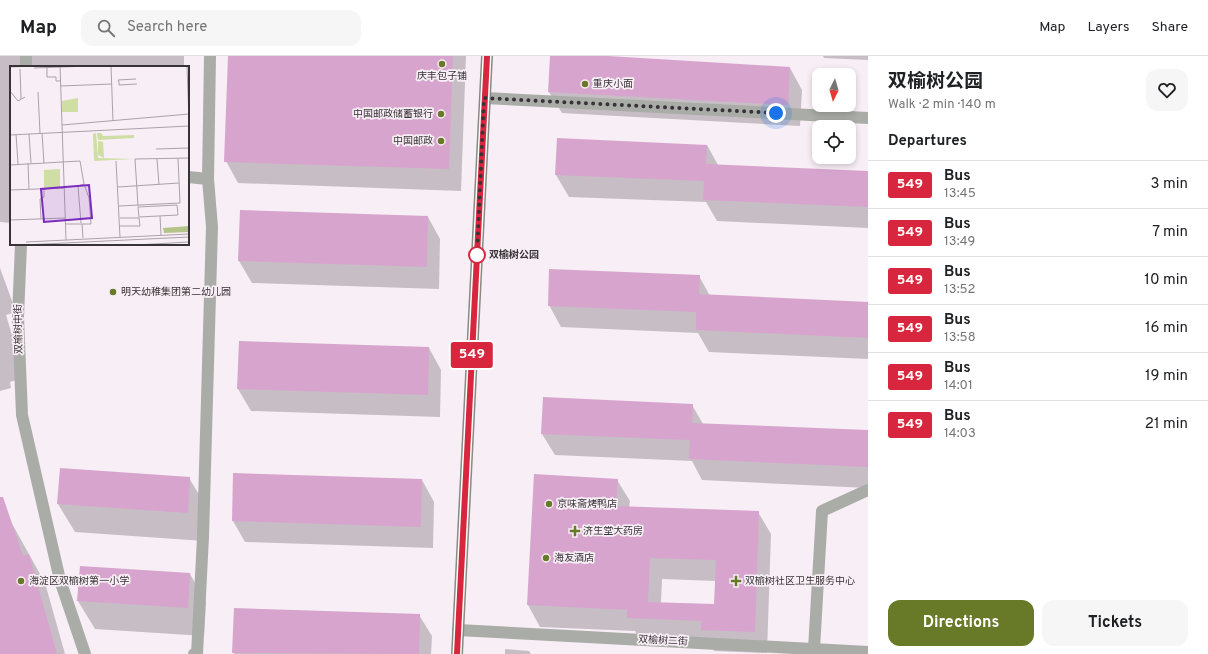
<!DOCTYPE html>
<html lang="en">
<head>
<meta charset="utf-8">
<style>
  :root { --surface:#fff; --page:#f6f6f6; --text:#202124; --muted:#757577; --line:#e0e0e0; --accent:#687928 }
  body { margin:0; font-family:Overpass,"Noto Sans SC",sans-serif; background:var(--page); color:var(--text); height:100vh; display:flex; flex-direction:column; font-size:15px; white-space:nowrap }
  * { box-sizing:border-box; margin:0 }
  p { font-size:13px; color:var(--muted) }
  .icon { flex:none; width:22px; height:22px; fill:none; stroke:currentColor; stroke-width:2; stroke-linecap:round; stroke-linejoin:round }
  .map { position:relative; flex:1; overflow:hidden }
  .panel { display:flex; flex-direction:column; background:var(--surface); width:340px }
  .panel>* { flex:none }
  .badge { padding:0 8px; border-radius:3px; font-size:14px; line-height:26px }
  .needle { width:26px; rotate:185deg }
  .fabs { position:absolute; left:812px; top:12px; display:grid; gap:8px }
  .fabs a { display:grid; place-items:center; width:44px; height:44px; border-radius:8px; background:var(--surface); box-shadow:0 2px 6px #0003; font-size:20px }
  .you { position:absolute; width:20px; height:20px; margin:-10px; border:3px solid #fff; border-radius:50%; background:#1a73e8; box-shadow:0 0 0 6px #1a73e833 }
  .map>.badge { position:absolute; translate:-50% -50%; box-shadow:0 0 0 2px #fff }
  h2 { padding:0 20px; font-size:15px; line-height:36px }
  .round { display:grid; place-items:center; flex:none; width:42px; height:42px; border-radius:12px; background:var(--page) }
  .summary { display:flex; align-items:center; justify-content:space-between; height:68px; padding:0 20px }
  h1 { font-size:19px; font-weight:700; line-height:30px }
  .button { display:flex; gap:8px; margin-top:auto; padding:8px 20px }
  .button a { flex:1; height:46px; border-radius:12px; background:var(--accent); color:#fff; font-size:16px; font-weight:700; line-height:46px; text-align:center }
  .button a+a { background:var(--page); color:var(--text) }
  ul { padding:0; list-style:none }
  li { display:flex; align-items:center; gap:12px; height:48px; padding:0 20px; border-top:1px solid var(--line) }
  li div { flex:1 }
  li b { display:block; font-size:15px }
  li em { font-style:normal }
  li .badge { min-width:44px; font-weight:700; text-align:center }
  header { display:flex; align-items:center; gap:24px; box-sizing:border-box; height:56px; padding:0 20px; background:var(--surface); border-bottom:1px solid var(--line) }
  header strong { font-size:19px }
  nav { display:flex; gap:22px; margin-inline-start:auto; font-size:14px }
  .search { width:280px; height:36px; background:var(--page); display:flex; align-items:center; gap:10px; box-sizing:border-box; padding:0 14px; border-radius:12px; color:var(--muted); font-size:15px }
  main { display:flex; flex:1; min-height:0 }
  .map>svg:first-child { display:block }
</style>
</head>
<body>
<header>
<strong>Map</strong>
<div class="search"><svg class="icon" aria-label="search" viewBox="0 0 24 24"><circle cx="10" cy="10" r="6"/><path d="M15 15l6 6"/></svg>Search here</div>
<nav><a>Map</a><a>Layers</a><a>Share</a></nav>
</header>
<main>
<div class="map">
<svg width="868" height="598" viewBox="0 0 868 598">
  <rect width="100%" height="100%" fill="#f8eef5"/>
  <!-- shadow -->
  <g fill="#0003" fill-rule="evenodd">
    <path d="M 0,0 L 184,0 L 184,11 L 11,11 L 11,167 L 0,166 Z"/>
    <path d="M 229,0 L 466,0 L 461,135 L 238,127 L 226,105 Z"/>
    <path d="M 551,0 L 609,0 L 609,1 L 790,12 L 802,34 L 800,70 L 562,57 L 549,36 Z"/>
    <path d="M 823,0 L 868,0 L 868,4 L 824,2 Z"/>
    <path d="M 707,89 L 718,109 L 868,116 L 868,172 L 717,165 L 706,146 L 569,141 L 556,119 Z"/>
    <path d="M 428,161 L 440,183 L 439,233 L 252,227 L 239,205 Z"/>
    <path d="M 0,212 L 16,256 L 6,259 L 23,316 L 23,322 L 10,326 L 11,332 L 0,335 Z"/>
    <path d="M 699,220 L 710,240 L 868,247 L 868,303 L 709,296 L 698,277 L 561,271 L 549,249 Z"/>
    <path d="M 240,286 L 429,292 L 441,314 L 440,361 L 251,355 L 238,333 Z"/>
    <path d="M 692,349 L 703,368 L 868,375 L 868,432 L 702,424 L 692,405 L 555,399 L 542,378 Z"/>
    <path d="M 535,419 L 617,424 L 630,445 L 629,452 L 758,456 L 771,478 L 767,597 L 714,595 L 709,586 L 640,584 L 635,575 L 540,571 L 528,549 ZM 662,523 L 716,525 L 715,549 L 661,547 Z"/>
    <path d="M 189,422 L 206,450 L 204,485 L 75,476 L 58,448 Z"/>
    <path d="M 422,424 L 434,446 L 433,492 L 245,486 L 233,465 Z"/>
    <path d="M 10,464 L 45,527 L 65,598 L 0,598 L 0,468 Z"/>
    <path d="M 190,518 L 206,546 L 204,580 L 95,573 L 78,545 Z"/>
    <path d="M 235,553 L 419,559 L 432,580 L 431,598 L 234,598 Z"/>
    <path d="M 505,593 L 529,595 L 531,598 L 505,598 Z"/>
  </g>
  <!-- building -->
  <g fill="#d7a4cd" fill-rule="evenodd">
    <path d="M 228,0 L 453,0 L 449,113 L 224,106 Z"/>
    <path d="M 550,0 L 608,0 L 790,11 L 788,49 L 548,36 Z"/>
    <path d="M 557,82 L 707,89 L 706,108 L 868,115 L 868,151 L 703,144 L 704,125 L 555,119 Z"/>
    <path d="M 240,154 L 428,160 L 427,211 L 238,205 Z"/>
    <path d="M 549,213 L 700,219 L 699,238 L 868,246 L 868,282 L 696,274 L 696,256 L 548,250 Z"/>
    <path d="M 239,285 L 429,291 L 428,339 L 237,333 Z"/>
    <path d="M 543,341 L 693,348 L 692,367 L 868,374 L 868,411 L 689,403 L 690,384 L 541,378 Z"/>
    <path d="M 60,412 L 190,421 L 188,457 L 57,448 Z"/>
    <path d="M 233,417 L 422,423 L 421,471 L 232,465 Z"/>
    <path d="M 534,418 L 618,423 L 616,450 L 759,455 L 755,576 L 701,574 L 701,565 L 627,562 L 627,554 L 527,549 ZM 650,502 L 716,504 L 714,548 L 648,546 Z"/>
    <path d="M 0,441 L 3,441 L 23,500 L 29,498 L 57,598 L 0,598 Z"/>
    <path d="M 80,510 L 190,517 L 188,552 L 77,545 Z"/>
    <path d="M 234,552 L 420,558 L 419,598 L 232,597 Z"/>
  </g>
  <g fill="none" stroke-linecap="round" stroke-linejoin="round">
    <!-- street -->
    <g stroke="#aaaca7" stroke-width="12">
      <path d="M 26,11 L 26,0"/>
      <path d="M 485,42 L 868,62"/>
      <path d="M 188,121 L 208,123"/>
      <path d="M 21,188 L 18,261 L 22,359 L 60,524 L 85,598"/>
      <path d="M 458,574 L 868,596"/>
      <path d="M 814,593 L 822,455 L 868,434"/>
      <path d="M 194,598 L 197,598 L 203,481 L 212,171 L 208,123 L 210,0"/>
    </g>
    <!-- secondary -->
    <path stroke="#888a83" stroke-width="12" d="M 457,598 L 487,0"/>
  </g>
  <g fill="none" stroke-linecap="round" stroke-linejoin="round">
    <defs>
      <path id="line" d="M 457,598 L 487,0"/>
    </defs>
    <!-- line casing -->
    <use href="#line" stroke="#fff" stroke-width="9"/>
    <!-- line -->
    <use href="#line" stroke="#d7263d" stroke-width="6"/>
    <!-- walk -->
    <path stroke="#373336" stroke-width="4" stroke-dasharray="0 7.2" d="M 477,199 L 484,42 L 776,57"/>
  </g>
  <!-- markers -->
  <g fill="#687928" stroke="#f8eef5" stroke-width="1.5">
    <circle cx="442" cy="8" r="4"/>
    <circle cx="585" cy="28" r="4"/>
    <circle cx="441" cy="58" r="4"/>
    <circle cx="441" cy="85" r="4"/>
    <circle cx="113" cy="236" r="4"/>
    <circle cx="549" cy="448" r="4"/>
    <path d="M573 469h4v4h4v4h-4v4h-4v-4h-4v-4h4z"/>
    <circle cx="546" cy="502" r="4"/>
    <circle cx="21" cy="525" r="4"/>
    <path d="M734 519h4v4h4v4h-4v4h-4v-4h-4v-4h4z"/>
  </g>
  <circle fill="#fff" stroke="#d7263d" stroke-width="2" cx="477" cy="199" r="8"/>
  <g text-anchor="middle" dominant-baseline="central" stroke-width="3.5" stroke-linejoin="round" paint-order="stroke">
    <!-- poi labels -->
    <g font-size="10" fill="#373336" stroke="#f8eef5" text-anchor="start">
      <text x="442" y="20" text-anchor="middle">庆丰包子铺</text>
      <text x="593" y="28">重庆小面</text>
      <text x="433" y="58" text-anchor="end">中国邮政储蓄银行</text>
      <text x="433" y="85" text-anchor="end">中国邮政</text>
      <text x="121" y="236">明天幼稚集团第二幼儿园</text>
      <text x="557" y="448">京味斋烤鸭店</text>
      <text x="583" y="475">济生堂大药房</text>
      <text x="554" y="502">海友酒店</text>
      <text x="29" y="525">海淀区双榆树第一小学</text>
      <text x="745" y="525">双榆树社区卫生服务中心</text>
    </g>
    <!-- stop labels -->
    <g font-size="10" font-weight="bold" fill="#373336" stroke="#f8eef5" text-anchor="start">
      <text x="489" y="199">双榆树公园</text>
    </g>
    <!-- street labels -->
    <g font-size="10" fill="#373336" stroke="#f8eef5">
      <text transform="translate(19 273) rotate(-91)">双榆树中街</text>
      <text transform="translate(663 585) rotate(3)">双榆树二街</text>
    </g>
  </g>
  <!-- overview -->
  <g transform="translate(10 10)">
    <rect width="179" height="179" fill="#f8eef5"/>
    <path d="M 68,32 L 68,46 L 52,46 L 52,35 ZM 86,67 L 88,92 L 124,93 L 84,95 L 83,68 ZM 87,67 L 91,67 L 93,70 L 124,69 L 124,72 L 88,74 ZM 88,75 L 93,76 L 94,92 L 88,89 ZM 50,103 L 50,121 L 34,122 L 34,104 Z" fill="#cfdea5"/>
    <path d="M 179,160 L 179,166 L 154,167 L 153,162 Z" fill="#b4c388"/>
    <path fill="none" stroke="#aba3a9" stroke-width="1" d="M 50,0 L 56,174M 101,0 L 103,55M 177,0 L 179,55M 0,1 L 26,0M 24,2 L 80,0M 37,2 L 37,11 L 46,11 L 46,15 L 50,15M 10,3 L 11,33M 126,13 L 108,14 L 109,16 L 109,19 L 127,18M 50,20 L 102,18M 0,25 L 8,35 L 15,31M 28,26 L 30,67M 52,59 L 179,48M 32,67 L 34,97M 6,68 L 8,98M 19,68 L 21,97M 0,69 L 179,60M 146,83 L 179,82M 147,93 L 149,119M 106,95 L 110,171M 18,97 L 19,123M 0,99 L 70,95 L 74,118M 108,121 L 169,117M 0,124 L 54,122M 167,139 L 168,149 L 129,151 L 128,141 ZM 109,140 L 170,137 L 168,92M 128,140 L 125,93 L 179,92M 150,150 L 151,169M 110,152 L 129,152 L 130,160 L 110,160M 31,153 L 30,133 L 34,131 L 34,123M 0,154 L 55,152M 55,158 L 81,158 L 79,132 L 74,118 L 68,120 L 71,157M 72,158 L 73,172M 16,176 L 179,168M 13,179 L 179,171M 125,179 L 179,176"/>
    <path fill="#7b2cbf" fill-opacity="0.15" stroke="#7b2cbf" stroke-width="2" d="M 79,119 L 82,152 L 34,156 L 31,123 Z"/>
    <rect width="179" height="179" fill="none" stroke="#373336" stroke-width="2"/>
  </g>
</svg>
<div class="fabs">
<a><svg class="needle" viewBox="-14 -14 28 28"><path d="M0-13l5 13h-10z" fill="#e53935"/><path d="M0 13l5-13h-10z" fill="#757577"/></svg></a>
<a><svg class="icon" aria-label="locate" viewBox="0 0 24 24"><circle cx="12" cy="12" r="6"/><path d="M12 2v4M12 18v4M2 12h4M18 12h4"/></svg></a>
</div>
<div class="you" style="left:776px;top:57px"></div>
<b class="badge" style="left:472px;top:299px;background:#d7263d;color:#fff">549</b>
</div>
<section class="panel">
<div class="summary"><div><h1>双榆树公园</h1><p>Walk · 2 min · 140 m</p></div><a class="round"><svg class="icon" aria-label="heart" viewBox="0 0 24 24"><path d="M12 20l-8-8c-3-5 5-10 8-4 3-6 11-1 8 4z"/></svg></a></div>
<h2>Departures</h2>
<ul>
<li><span class="badge" style="background:#d7263d;color:#fff">549</span><div><b>Bus</b><p>13:45</p></div><em>3 min</em></li>
<li><span class="badge" style="background:#d7263d;color:#fff">549</span><div><b>Bus</b><p>13:49</p></div><em>7 min</em></li>
<li><span class="badge" style="background:#d7263d;color:#fff">549</span><div><b>Bus</b><p>13:52</p></div><em>10 min</em></li>
<li><span class="badge" style="background:#d7263d;color:#fff">549</span><div><b>Bus</b><p>13:58</p></div><em>16 min</em></li>
<li><span class="badge" style="background:#d7263d;color:#fff">549</span><div><b>Bus</b><p>14:01</p></div><em>19 min</em></li>
<li><span class="badge" style="background:#d7263d;color:#fff">549</span><div><b>Bus</b><p>14:03</p></div><em>21 min</em></li>
</ul>
<div class="button"><a>Directions</a><a>Tickets</a></div>
</section>
</main>
</body>
</html>
